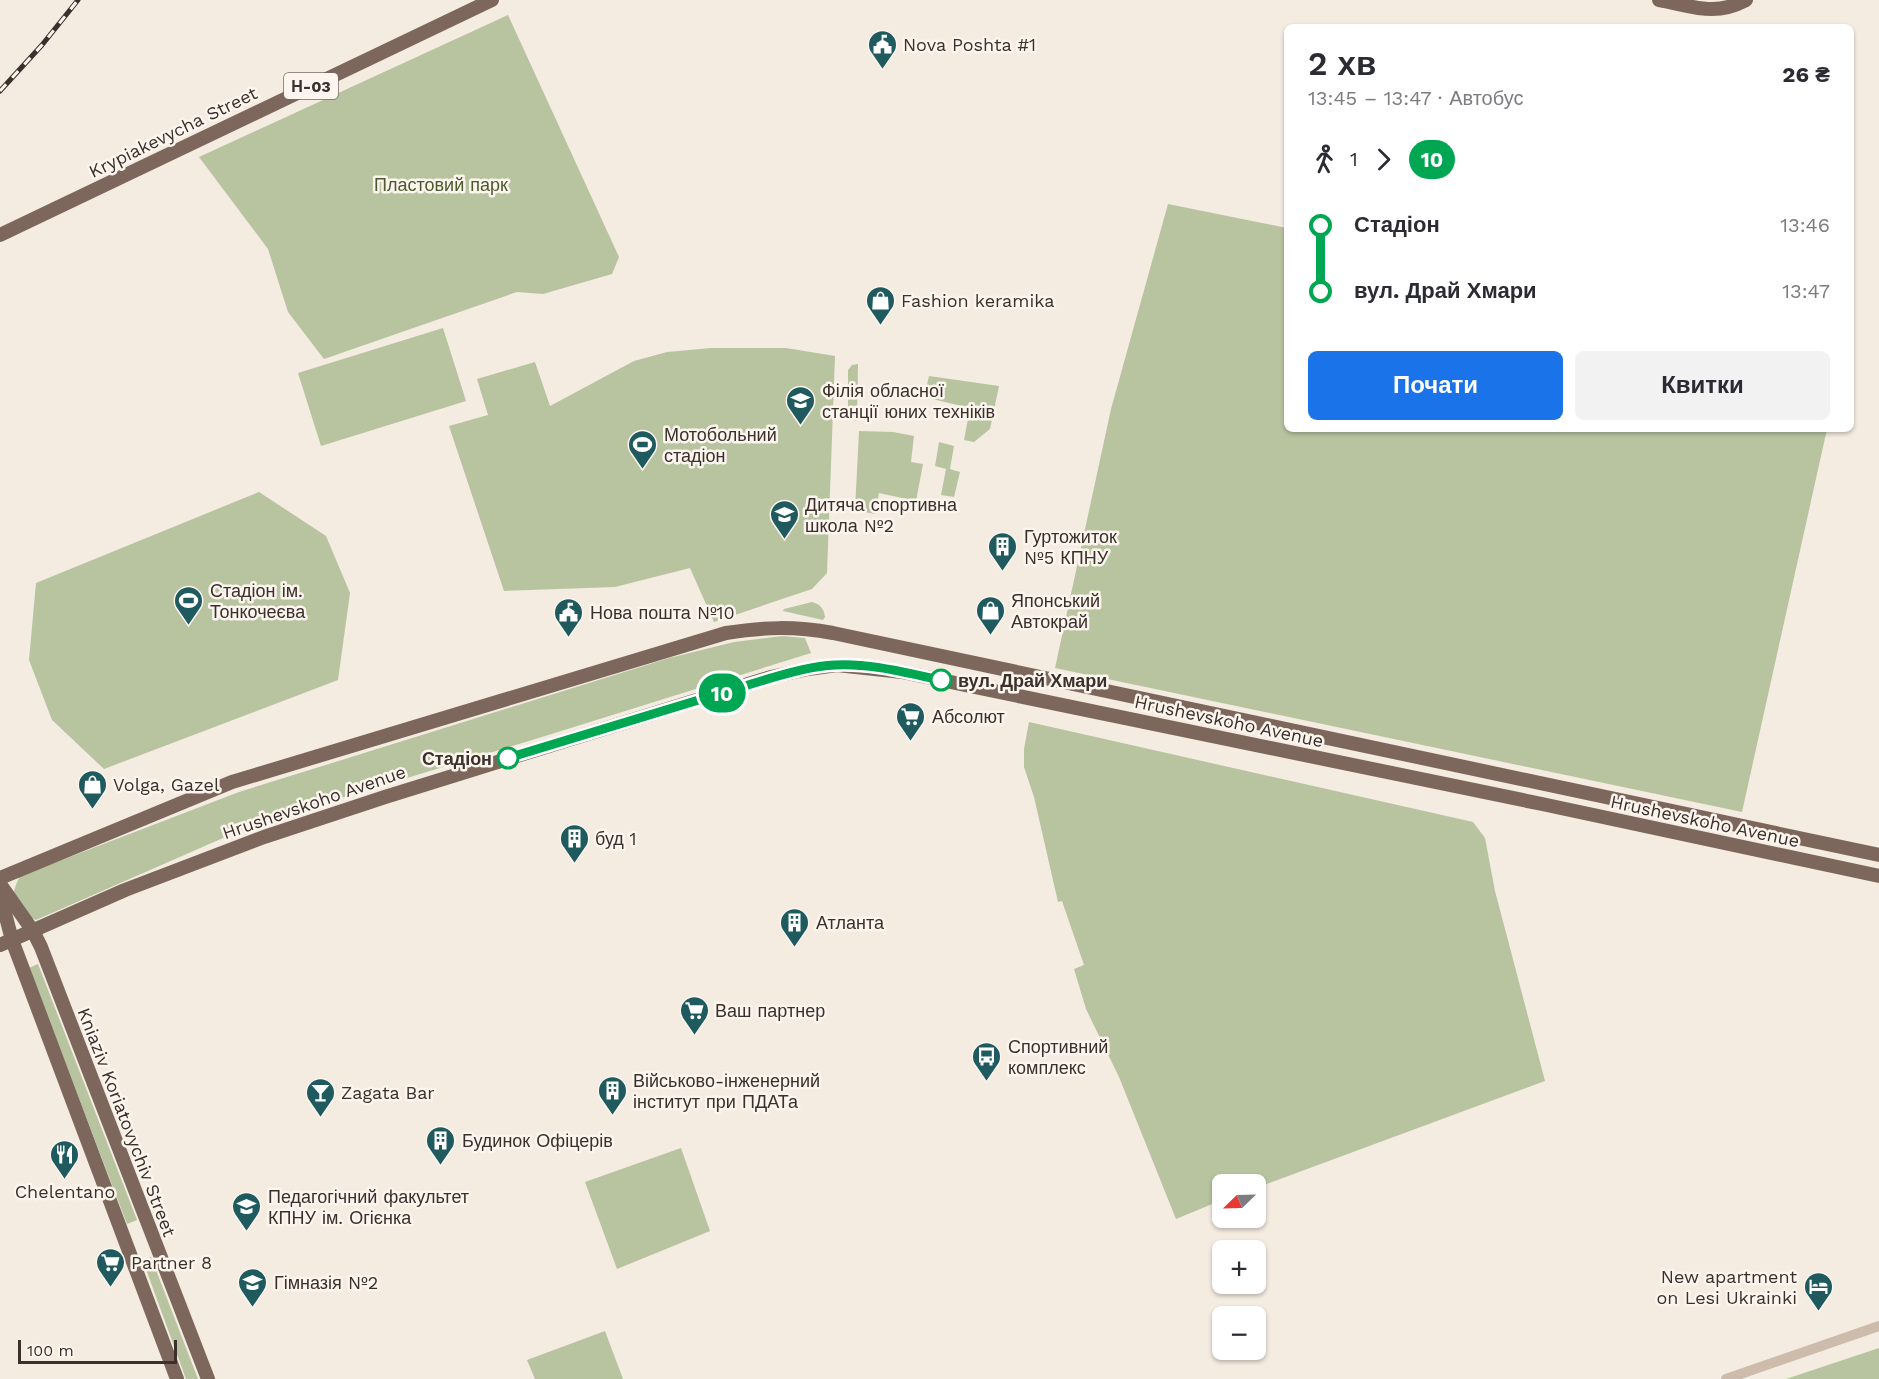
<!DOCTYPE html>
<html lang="uk">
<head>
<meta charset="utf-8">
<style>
  :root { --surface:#fff; --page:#f2f2f3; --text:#2b2b33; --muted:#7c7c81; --accent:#1a73e8 }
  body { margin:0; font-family:"Work Sans",sans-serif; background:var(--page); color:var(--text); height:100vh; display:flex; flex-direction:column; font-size:22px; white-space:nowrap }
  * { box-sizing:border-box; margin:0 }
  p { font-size:20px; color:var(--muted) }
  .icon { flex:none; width:33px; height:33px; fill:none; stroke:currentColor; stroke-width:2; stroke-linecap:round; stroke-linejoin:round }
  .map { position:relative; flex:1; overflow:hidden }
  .details { position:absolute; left:1284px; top:24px; width:570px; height:408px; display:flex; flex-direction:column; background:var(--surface); border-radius:9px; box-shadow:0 2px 4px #0004 }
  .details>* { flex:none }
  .badge { padding:0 12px; border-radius:20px; font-size:21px; line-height:39px }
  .needle { width:39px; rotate:247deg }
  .buttons { position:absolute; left:1212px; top:1174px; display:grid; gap:12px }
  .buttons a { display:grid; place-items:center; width:54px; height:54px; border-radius:9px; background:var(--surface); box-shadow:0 2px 4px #0004; font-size:30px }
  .scale { position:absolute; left:18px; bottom:15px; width:159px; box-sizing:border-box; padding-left:6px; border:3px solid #3b302b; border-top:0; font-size:16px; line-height:21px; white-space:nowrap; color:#3b302b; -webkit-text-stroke:4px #fbf5ee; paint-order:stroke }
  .map>.badge { position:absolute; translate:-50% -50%; box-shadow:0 0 0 3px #fff }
  .legs { display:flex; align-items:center; gap:9px; height:66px; padding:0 24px; font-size:20px }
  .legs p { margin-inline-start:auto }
  .summary { display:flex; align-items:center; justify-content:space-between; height:102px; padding:0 24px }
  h1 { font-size:33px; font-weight:600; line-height:45px }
  .cta { display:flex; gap:12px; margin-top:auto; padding:12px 24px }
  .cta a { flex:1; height:69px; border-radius:9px; background:var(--accent); color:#fff; font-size:24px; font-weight:600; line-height:69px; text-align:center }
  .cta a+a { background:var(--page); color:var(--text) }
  ul { padding:0 24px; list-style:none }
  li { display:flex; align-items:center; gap:21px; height:66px; font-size:22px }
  li i { display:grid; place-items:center; width:9px; height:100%; margin:0 8px; background:currentColor }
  li i::after { content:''; width:15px; height:15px; margin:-8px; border:4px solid; border-radius:50%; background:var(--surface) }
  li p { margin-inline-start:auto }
  li:first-child i { background:linear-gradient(#0000 50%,currentColor 0) }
  li:last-child i { background:linear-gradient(currentColor 50%,#0000 0) }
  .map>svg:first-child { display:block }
</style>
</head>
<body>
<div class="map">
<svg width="1879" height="1379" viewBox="0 0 1879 1379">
  <rect width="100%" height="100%" fill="#f4ebe1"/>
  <!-- green -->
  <g fill="#b8c4a0">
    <path d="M 508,15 L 619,257 L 612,274 L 543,294 L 517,292 L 324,359 L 288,312 L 268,249 L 199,157 Z"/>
    <path d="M 1168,204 L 1287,228 L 1287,429 L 1827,429 L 1742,812 L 1055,668 L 1111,409 Z"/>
    <path d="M 443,328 L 466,401 L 321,446 L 298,373 Z"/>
    <path d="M 711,348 L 786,348 L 835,356 L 827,573 L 812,589 L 714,622 L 690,568 L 615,587 L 504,591 L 449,426 L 488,415 L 477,379 L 535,362 L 550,406 L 634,361 L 667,352 Z"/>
    <path d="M 858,364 L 857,421 L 848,419 L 848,370 L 852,365 Z"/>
    <path d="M 929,376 L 999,386 L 990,429 L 974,442 L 964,440 L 970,408 L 924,397 Z"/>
    <path d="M 859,431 L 893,432 L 914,436 L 911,462 L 923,464 L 916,501 L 879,493 L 875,514 L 855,510 Z"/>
    <path d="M 939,442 L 954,446 L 950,469 L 960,472 L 954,497 L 941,495 L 946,469 L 935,466 Z"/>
    <path d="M 259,492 L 326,536 L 350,593 L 338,680 L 104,769 L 52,720 L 29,660 L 36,583 Z"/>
    <path d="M 812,602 C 820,604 824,609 825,617 L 823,620 L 783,611 L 784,609 Z"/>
    <path d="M 782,636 L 805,638 L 811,653 L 529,741 L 255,824 L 36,920 C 13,909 8,899 20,876 L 239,792 L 669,658 L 734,642 Z"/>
    <path d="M 1029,722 L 1473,822 L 1485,838 L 1495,891 L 1545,1081 L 1256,1188 L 1256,1185 L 1222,1185 L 1222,1200 L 1176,1219 L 1119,1077 L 1086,1009 L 1074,969 L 1084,965 L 1062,901 L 1058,902 L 1034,797 L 1024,767 L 1024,749 Z"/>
    <path d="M 38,964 L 137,1220 L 127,1224 L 29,968 Z"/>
    <path d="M 681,1148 L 710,1231 L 617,1269 L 585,1182 Z"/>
    <path d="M 151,1257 L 198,1379 L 186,1379 L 143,1261 Z"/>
    <path d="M 605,1331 L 623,1379 L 535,1379 L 527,1360 Z"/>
    <path d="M 1879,1348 L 1879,1379 L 1786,1379 Z"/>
  </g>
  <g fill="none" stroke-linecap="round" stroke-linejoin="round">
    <!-- minor -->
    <path stroke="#cdbbac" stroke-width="10" d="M 1726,1379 L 1879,1326"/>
    <!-- major -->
    <g stroke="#7d675c" stroke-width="14">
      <path d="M 1659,0 C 1693,6 1714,17 1746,0"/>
      <path d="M 0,235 L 492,0"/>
      <path d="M 0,878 L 232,782 L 726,633 C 764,627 794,626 833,633 L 1879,855"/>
      <path d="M 0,884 L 33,931 L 41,947 L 208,1379"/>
      <path d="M 0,894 L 12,940 L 177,1379"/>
      <path d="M 0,945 L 125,890 L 264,837 L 385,797 L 771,677 L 808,669 L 837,665 L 902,672 L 1542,804 L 1879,876"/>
    </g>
    <defs>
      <path id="rail" d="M 0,91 L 42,45 L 78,0"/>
    </defs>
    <!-- rail casing -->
    <use href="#rail" stroke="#3b302b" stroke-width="5"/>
    <!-- rail -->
    <use href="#rail" stroke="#fbf5ee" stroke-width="3" stroke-dasharray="9" stroke-linecap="butt"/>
  </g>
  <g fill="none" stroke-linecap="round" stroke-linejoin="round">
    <defs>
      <path id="line-1" d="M 508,758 L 771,678 C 792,672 813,666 835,665 C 870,663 907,673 941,680"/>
    </defs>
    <!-- line-1 casing -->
    <use href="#line-1" stroke="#fff" stroke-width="14"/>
    <!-- line-1 -->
    <use href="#line-1" stroke="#00a651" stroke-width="9"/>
  </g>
  <!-- icons -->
  <defs>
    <symbol id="civic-pin" viewBox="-11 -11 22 30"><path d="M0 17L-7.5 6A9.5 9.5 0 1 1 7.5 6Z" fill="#1f5a5e" stroke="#fbf5ee"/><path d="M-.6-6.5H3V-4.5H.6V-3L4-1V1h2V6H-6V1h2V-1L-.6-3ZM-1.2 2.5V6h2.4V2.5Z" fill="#fff"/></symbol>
    <symbol id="shop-pin" viewBox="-11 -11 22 30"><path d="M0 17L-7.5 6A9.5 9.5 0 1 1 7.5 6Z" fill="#1f5a5e" stroke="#fbf5ee"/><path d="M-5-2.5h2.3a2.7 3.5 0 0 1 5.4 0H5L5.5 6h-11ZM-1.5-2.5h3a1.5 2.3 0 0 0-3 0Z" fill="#fff"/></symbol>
    <symbol id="school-pin" viewBox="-11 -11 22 30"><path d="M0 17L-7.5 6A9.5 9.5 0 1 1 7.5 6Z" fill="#1f5a5e" stroke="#fbf5ee"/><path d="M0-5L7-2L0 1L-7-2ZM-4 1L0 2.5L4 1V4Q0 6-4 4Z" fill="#fff"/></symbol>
    <symbol id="stadium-pin" viewBox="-11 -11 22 30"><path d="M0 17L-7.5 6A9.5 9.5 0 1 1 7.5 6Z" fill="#1f5a5e" stroke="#fbf5ee"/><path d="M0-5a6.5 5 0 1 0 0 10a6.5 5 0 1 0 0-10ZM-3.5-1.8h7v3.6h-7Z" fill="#fff"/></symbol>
    <symbol id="building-pin" viewBox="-11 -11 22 30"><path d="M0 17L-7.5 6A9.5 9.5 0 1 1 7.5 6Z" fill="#1f5a5e" stroke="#fbf5ee"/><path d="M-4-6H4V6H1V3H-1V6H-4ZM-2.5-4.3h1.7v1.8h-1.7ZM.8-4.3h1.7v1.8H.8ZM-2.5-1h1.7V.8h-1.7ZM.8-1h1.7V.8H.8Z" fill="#fff"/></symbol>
    <symbol id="supermarket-pin" viewBox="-11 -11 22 30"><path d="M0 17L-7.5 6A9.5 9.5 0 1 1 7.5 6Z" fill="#1f5a5e" stroke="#fbf5ee"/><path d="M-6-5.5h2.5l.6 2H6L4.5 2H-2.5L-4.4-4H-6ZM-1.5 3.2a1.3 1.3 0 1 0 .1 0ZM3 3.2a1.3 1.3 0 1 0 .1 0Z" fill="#fff"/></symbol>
    <symbol id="bus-pin" viewBox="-11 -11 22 30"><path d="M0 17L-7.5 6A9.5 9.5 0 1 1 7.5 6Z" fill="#1f5a5e" stroke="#fbf5ee"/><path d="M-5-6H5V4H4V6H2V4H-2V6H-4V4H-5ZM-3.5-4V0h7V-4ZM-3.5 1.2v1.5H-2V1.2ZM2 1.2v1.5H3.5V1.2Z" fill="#fff"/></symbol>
    <symbol id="bar-pin" viewBox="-11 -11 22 30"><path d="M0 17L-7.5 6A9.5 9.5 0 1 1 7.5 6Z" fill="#1f5a5e" stroke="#fbf5ee"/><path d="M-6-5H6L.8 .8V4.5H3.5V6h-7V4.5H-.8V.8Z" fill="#fff"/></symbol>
    <symbol id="restaurant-pin" viewBox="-11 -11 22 30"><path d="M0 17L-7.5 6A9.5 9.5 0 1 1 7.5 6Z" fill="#1f5a5e" stroke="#fbf5ee"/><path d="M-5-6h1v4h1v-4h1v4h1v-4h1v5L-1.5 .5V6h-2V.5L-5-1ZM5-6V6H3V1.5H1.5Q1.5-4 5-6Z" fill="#fff"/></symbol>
    <symbol id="university-pin" viewBox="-11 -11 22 30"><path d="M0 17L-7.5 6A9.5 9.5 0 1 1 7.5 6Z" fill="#1f5a5e" stroke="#fbf5ee"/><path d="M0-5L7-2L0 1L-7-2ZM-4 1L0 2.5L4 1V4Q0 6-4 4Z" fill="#fff"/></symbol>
    <symbol id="hotel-pin" viewBox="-11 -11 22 30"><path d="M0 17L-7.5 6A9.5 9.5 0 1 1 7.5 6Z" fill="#1f5a5e" stroke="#fbf5ee"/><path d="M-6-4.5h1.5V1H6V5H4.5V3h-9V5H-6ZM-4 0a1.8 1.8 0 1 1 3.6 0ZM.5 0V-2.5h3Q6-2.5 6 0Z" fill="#fff"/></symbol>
  </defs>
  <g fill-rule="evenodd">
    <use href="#civic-pin" x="866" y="28" width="33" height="45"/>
    <use href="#shop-pin" x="864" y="284" width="33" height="45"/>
    <use href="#school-pin" x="784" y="384" width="33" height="45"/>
    <use href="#stadium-pin" x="626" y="428" width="33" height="45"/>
    <use href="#school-pin" x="768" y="498" width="33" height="45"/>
    <use href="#building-pin" x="986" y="530" width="33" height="45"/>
    <use href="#stadium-pin" x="172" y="584" width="33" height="45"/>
    <use href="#shop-pin" x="974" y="594" width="33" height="45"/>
    <use href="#civic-pin" x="552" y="596" width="33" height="45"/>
    <use href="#supermarket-pin" x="894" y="700" width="33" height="45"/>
    <use href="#shop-pin" x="76" y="768" width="33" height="45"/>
    <use href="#building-pin" x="558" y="822" width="33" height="45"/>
    <use href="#building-pin" x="778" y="906" width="33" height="45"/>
    <use href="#supermarket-pin" x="678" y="994" width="33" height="45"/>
    <use href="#bus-pin" x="970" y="1040" width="33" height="45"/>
    <use href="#building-pin" x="596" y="1074" width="33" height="45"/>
    <use href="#bar-pin" x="304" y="1076" width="33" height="45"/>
    <use href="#building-pin" x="424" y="1124" width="33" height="45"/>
    <use href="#restaurant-pin" x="48" y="1138" width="33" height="45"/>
    <use href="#university-pin" x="230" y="1190" width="33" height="45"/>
    <use href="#supermarket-pin" x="94" y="1246" width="33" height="45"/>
    <use href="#school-pin" x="236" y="1266" width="33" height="45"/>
    <use href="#hotel-pin" x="1802" y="1270" width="33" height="45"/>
  </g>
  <!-- markers -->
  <g fill="#fff" stroke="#00a651" stroke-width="3">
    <circle cx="941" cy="680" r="10"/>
    <circle cx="508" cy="758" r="10"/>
  </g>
  <g text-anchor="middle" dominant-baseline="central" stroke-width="5" stroke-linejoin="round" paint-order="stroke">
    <!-- shield labels -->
    <rect fill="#fbf5ee" stroke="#756b66" stroke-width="1.5" x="284" y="73" width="54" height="26" rx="4.5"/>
    <g font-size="16" font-weight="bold" fill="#3b302b">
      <text x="311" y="86">Н-03</text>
    </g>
    <!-- poi labels -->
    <g font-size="18" fill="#3b302b" stroke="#fbf5ee" text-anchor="start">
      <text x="903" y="44">Nova Poshta #1</text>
      <text x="901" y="300">Fashion keramika</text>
      <text x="822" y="390">Філія обласної<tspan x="822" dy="21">станції юних техніків</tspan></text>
      <text x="664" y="434">Мотобольний<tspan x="664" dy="21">стадіон</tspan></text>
      <text x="805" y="504">Дитяча спортивна<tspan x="805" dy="21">школа №2</tspan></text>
      <text x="1024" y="536">Гуртожиток<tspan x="1024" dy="21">№5 КПНУ</tspan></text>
      <text x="210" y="590">Стадіон ім.<tspan x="210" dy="21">Тонкочеєва</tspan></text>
      <text x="1011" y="600">Японський<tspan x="1011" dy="21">Автокрай</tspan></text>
      <text x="590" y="612">Нова пошта №10</text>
      <text x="932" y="716">Абсолют</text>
      <text x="113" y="784">Volga, Gazel</text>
      <text x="595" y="838">буд 1</text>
      <text x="816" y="922">Атланта</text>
      <text x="715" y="1010">Ваш партнер</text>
      <text x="1008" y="1046">Спортивний<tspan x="1008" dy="21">комплекс</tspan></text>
      <text x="633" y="1080">Військово-інженерний<tspan x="633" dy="21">інститут при ПДАТа</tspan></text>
      <text x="341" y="1092">Zagata Bar</text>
      <text x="462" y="1140">Будинок Офіцерів</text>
      <text x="65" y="1191" text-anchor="middle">Chelentano</text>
      <text x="268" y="1196">Педагогічний факультет<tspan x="268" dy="21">КПНУ ім. Огієнка</tspan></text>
      <text x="131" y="1262">Partner 8</text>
      <text x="1797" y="1276" text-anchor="end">New apartment<tspan x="1797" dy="21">on Lesi Ukrainki</tspan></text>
      <text x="274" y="1282">Гімназія №2</text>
    </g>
    <!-- street labels -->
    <g font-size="18" fill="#3b302b" stroke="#fbf5ee">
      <text transform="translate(173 132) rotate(-26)">Krypiakevycha Street</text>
      <text transform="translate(1229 721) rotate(12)">Hrushevskoho Avenue</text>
      <text transform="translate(314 802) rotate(-19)">Hrushevskoho Avenue</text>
      <text transform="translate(1705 821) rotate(12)">Hrushevskoho Avenue</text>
      <text transform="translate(127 1122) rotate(69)">Kniaziv Koriatovychiv Street</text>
    </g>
    <!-- park labels -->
    <g font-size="18" fill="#4a5a2e" stroke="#fbf5ee">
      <text x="441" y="184">Пластовий парк</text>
    </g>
    <!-- stop labels -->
    <g font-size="18" font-weight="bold" fill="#3b302b" stroke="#fbf5ee" text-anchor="start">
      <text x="958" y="680">вул. Драй Хмари</text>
      <text x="492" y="758" text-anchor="end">Стадіон</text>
    </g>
  </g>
</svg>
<div class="buttons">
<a><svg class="needle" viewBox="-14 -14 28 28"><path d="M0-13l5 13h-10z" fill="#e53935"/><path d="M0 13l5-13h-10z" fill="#7c7c81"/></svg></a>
<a>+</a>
<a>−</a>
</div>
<div class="scale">100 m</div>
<b class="badge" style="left:722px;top:693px;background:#00a651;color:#fff">10</b>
<section class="details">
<div class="summary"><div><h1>2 хв</h1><p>13:45 – 13:47 · Автобус</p></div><b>26 ₴</b></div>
<div class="legs"><svg class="icon" aria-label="walk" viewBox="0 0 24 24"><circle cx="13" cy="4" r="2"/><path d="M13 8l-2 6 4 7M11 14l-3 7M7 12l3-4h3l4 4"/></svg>1<svg class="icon" aria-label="forward" viewBox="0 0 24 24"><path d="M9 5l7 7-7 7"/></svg><b class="badge" style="background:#00a651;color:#fff">10</b></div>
<ul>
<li><i style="color:#00a651"></i><b>Стадіон</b><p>13:46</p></li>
<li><i style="color:#00a651"></i><b>вул. Драй Хмари</b><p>13:47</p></li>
</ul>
<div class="cta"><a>Почати</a><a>Квитки</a></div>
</section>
</div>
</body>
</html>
